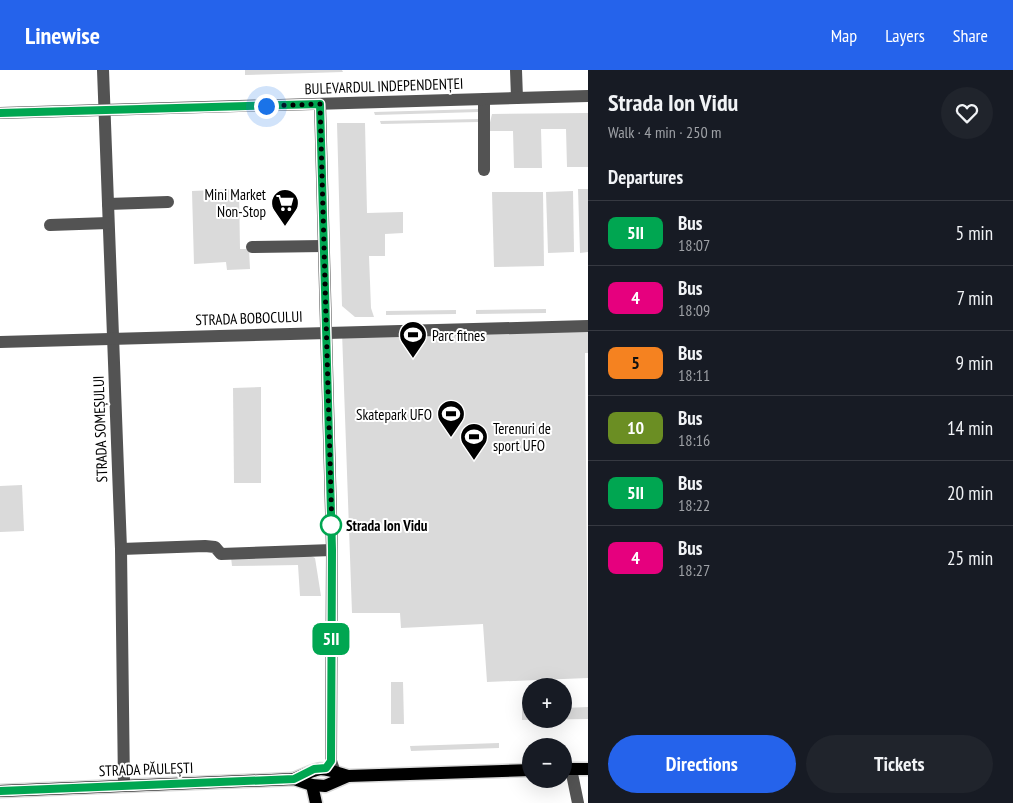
<!DOCTYPE html>
<html lang="en">
<head>
<meta charset="utf-8">
<style>
  :root { --surface:#171b24; --page:#20242c; --text:#f1f3f6; --muted:#9ea1a6; --line:#363941; --accent:#2563eb }
  body { margin:0; font-family:"PT Sans Narrow",sans-serif; background:var(--page); color:var(--text); height:100vh; display:flex; flex-direction:column; font-size:19px; white-space:nowrap }
  * { box-sizing:border-box; margin:0 }
  p { font-size:16px; color:var(--muted) }
  .icon { flex:none; width:28px; height:28px; fill:none; stroke:currentColor; stroke-width:2; stroke-linecap:round; stroke-linejoin:round }
  .map { position:relative; flex:1; overflow:hidden }
  .drawer { display:flex; flex-direction:column; background:var(--surface); width:425px }
  .drawer>* { flex:none }
  .badge { padding:0 10px; border-radius:8px; font-size:18px; line-height:32px }
  .buttons { position:absolute; left:522px; top:608px; display:grid; gap:10px }
  .buttons a { display:grid; place-items:center; width:50px; height:50px; border-radius:50%; background:var(--surface); box-shadow:0 5px 20px #0002; font-size:25px }
  .you { position:absolute; width:25px; height:25px; margin:-12px; border:4px solid #fff; border-radius:50%; background:#1a73e8; box-shadow:0 0 0 8px #1a73e833 }
  .map>.badge { position:absolute; translate:-50% -50%; box-shadow:0 0 0 2px #fff }
  h2 { padding:0 20px; font-size:19px; line-height:45px }
  .round { display:grid; place-items:center; flex:none; width:52px; height:52px; border-radius:26px; background:var(--page) }
  .summary { display:flex; align-items:center; justify-content:space-between; height:85px; padding:0 20px }
  h1 { font-size:24px; font-weight:800; line-height:38px }
  .primary-button { display:flex; gap:10px; margin-top:auto; padding:10px 20px }
  .primary-button a { flex:1; height:58px; border-radius:30px; background:var(--accent); color:#fff; font-size:20px; font-weight:800; line-height:58px; text-align:center }
  .primary-button a+a { background:var(--page); color:var(--text) }
  ul { padding:0; list-style:none }
  li { display:flex; align-items:center; gap:15px; height:65px; padding:0 20px; border-top:1px solid var(--line) }
  li div { flex:1 }
  li b { display:block; font-size:19px }
  li em { font-style:normal }
  li .badge { min-width:55px; font-weight:700; text-align:center }
  header { display:flex; align-items:center; gap:30px; box-sizing:border-box; height:70px; padding:0 25px; background:var(--accent); color:#fff }
  header strong { font-size:24px }
  nav { display:flex; gap:28px; margin-inline-start:auto; font-size:18px }
  main { display:flex; flex:1; min-height:0 }
  .map>svg:first-child { display:block }
</style>
</head>
<body>
<header>
<strong>Linewise</strong>
<nav><a>Map</a><a>Layers</a><a>Share</a></nav>
</header>
<main>
<div class="map">
<svg width="588" height="733" viewBox="0 0 588 733">
  <rect width="100%" height="100%" fill="#fff"/>
  <!-- green -->
  <g fill="#dadada">
    <path d="M 245,0 L 342,0 L 343,2 L 245,5 Z"/>
    <path d="M 479,39 L 479,42 L 375,45 L 374,42 Z"/>
    <path d="M 588,43 L 588,97 L 567,97 L 566,59 L 541,59 L 542,98 L 514,98 L 513,61 L 488,61 L 492,44 Z"/>
    <path d="M 479,49 L 479,52 L 381,54 L 380,51 Z"/>
    <path d="M 337,53 L 365,53 L 367,143 L 403,142 L 403,163 L 385,164 L 385,186 L 369,186 L 371,238 L 374,247 L 355,247 L 342,236 Z"/>
    <path d="M 239,119 L 240,179 L 249,179 L 250,199 L 227,200 L 226,192 L 194,194 L 192,121 Z"/>
    <path d="M 578,119 L 588,119 L 588,182 L 580,183 Z"/>
    <path d="M 573,121 L 574,182 L 548,183 L 546,122 Z"/>
    <path d="M 492,122 L 543,122 L 544,196 L 494,197 Z"/>
    <path d="M 546,239 L 546,243 L 476,244 L 476,240 Z"/>
    <path d="M 456,240 L 456,244 L 386,245 L 386,241 Z"/>
    <path d="M 588,257 L 588,283 L 585,283 L 588,608 L 487,612 L 483,554 L 401,558 L 400,543 L 352,543 L 342,262 Z"/>
    <path d="M 261,317 L 261,413 L 234,413 L 233,318 Z"/>
    <path d="M 22,415 L 24,461 L 0,462 L 0,416 Z"/>
    <path d="M 309,485 L 315,488 L 321,526 L 300,526 L 298,495 L 232,496 L 231,487 Z"/>
    <path d="M 391,612 L 403,612 L 404,654 L 391,654 Z"/>
    <path d="M 588,637 L 588,649 L 522,650 L 522,639 L 531,639 L 531,649 L 564,649 L 564,638 Z"/>
    <path d="M 499,673 L 499,678 L 411,681 L 410,676 Z"/>
  </g>
  <g fill="none" stroke-linecap="round" stroke-linejoin="round">
    <defs>
      <g id="major">
        <path d="M 564,699 L 588,699"/>
        <path d="M 294,709 C 323,696 319,697 348,706 L 531,700"/>
        <path d="M 312,715 L 316,733"/>
        <path d="M 0,721 L 294,709 L 312,715 L 325,716 L 348,706"/>
      </g>
    </defs>
    <!-- major casing -->
    <use href="#major" stroke="#dbdbdb" stroke-width="15"/>
    <!-- minor -->
    <g stroke="#535353" stroke-width="12">
      <path d="M 103,0 L 121,479 L 124,716"/>
      <path d="M 516,0 L 517,28"/>
      <path d="M 484,29 L 484,100"/>
      <path d="M 320,34 L 332,480 L 331,691 L 334,700"/>
      <path d="M 0,43 L 588,26"/>
      <path d="M 108,134 L 168,132"/>
      <path d="M 50,155 L 108,153"/>
      <path d="M 252,177 L 323,176"/>
      <path d="M 0,272 L 588,256"/>
      <path d="M 121,479 L 205,476 L 215,477 L 221,484 L 332,480"/>
      <path d="M 571,699 L 578,733"/>
    </g>
    <!-- major -->
    <use href="#major" stroke="#000" stroke-width="12"/>
  </g>
  <g fill="none" stroke-linecap="round" stroke-linejoin="round">
    <defs>
      <path id="line" d="M 0,43 L 320,34 L 332,480 L 331,691 L 326,698 L 314,699 L 294,709 L 0,721"/>
    </defs>
    <!-- line casing -->
    <use href="#line" stroke="#fff" stroke-width="11"/>
    <!-- line -->
    <use href="#line" stroke="#00a651" stroke-width="8"/>
    <!-- walk -->
    <path stroke="#000" stroke-width="5" stroke-dasharray="0 9" d="M 266,36 L 320,34 L 332,461 L 331,455"/>
  </g>
  <!-- icons -->
  <defs>
    <symbol id="supermarket-pin" viewBox="-11 -11 22 30"><path d="M0 17L-7.5 6A9.5 9.5 0 1 1 7.5 6Z" fill="#000" stroke="#fff"/><path d="M-6-5.5h2.5l.6 2H6L4.5 2H-2.5L-4.4-4H-6ZM-1.5 3.2a1.3 1.3 0 1 0 .1 0ZM3 3.2a1.3 1.3 0 1 0 .1 0Z" fill="#fff"/></symbol>
    <symbol id="stadium-pin" viewBox="-11 -11 22 30"><path d="M0 17L-7.5 6A9.5 9.5 0 1 1 7.5 6Z" fill="#000" stroke="#fff"/><path d="M0-5a6.5 5 0 1 0 0 10a6.5 5 0 1 0 0-10ZM-3.5-1.8h7v3.6h-7Z" fill="#fff"/></symbol>
  </defs>
  <g fill-rule="evenodd">
    <use href="#supermarket-pin" x="269" y="117" width="32" height="43"/>
    <use href="#stadium-pin" x="397" y="249" width="32" height="43"/>
    <use href="#stadium-pin" x="435" y="328" width="32" height="43"/>
    <use href="#stadium-pin" x="458" y="351" width="32" height="43"/>
  </g>
  <!-- markers -->
  <circle fill="#fff" stroke="#00a651" stroke-width="2.5" cx="331" cy="455" r="10"/>
  <g text-anchor="middle" dominant-baseline="central" stroke-width="4" stroke-linejoin="round" paint-order="stroke">
    <!-- street labels -->
    <g font-size="15" fill="#000" stroke="#fff">
      <text transform="translate(384 16) rotate(-2)">BULEVARDUL INDEPENDENȚEI</text>
      <text transform="translate(249 248) rotate(-2)">STRADA BOBOCULUI</text>
      <text transform="translate(100 359) rotate(-92)">STRADA SOMEȘULUI</text>
      <text transform="translate(146 699) rotate(-2)">STRADA PĂULEȘTI</text>
    </g>
    <!-- poi labels -->
    <g font-size="15" fill="#000" stroke="#fff" text-anchor="end">
      <text x="266" y="124">Mini Market<tspan x="266" dy="17">Non-Stop</tspan></text>
      <text x="432" y="265" text-anchor="start">Parc fitnes</text>
      <text x="432" y="344">Skatepark UFO</text>
      <text x="493" y="358" text-anchor="start">Terenuri de<tspan x="493" dy="17">sport UFO</tspan></text>
    </g>
    <!-- stop labels -->
    <g font-size="15" font-weight="bold" fill="#000" stroke="#fff" text-anchor="start">
      <text x="346" y="455">Strada Ion Vidu</text>
    </g>
  </g>
</svg>
<div class="buttons">
<a>+</a>
<a>−</a>
</div>
<div class="you" style="left:266px;top:36px"></div>
<b class="badge" style="left:331px;top:569px;background:#00a651;color:#fff">5II</b>
</div>
<section class="drawer">
<div class="summary"><div><h1>Strada Ion Vidu</h1><p>Walk · 4 min · 250 m</p></div><a class="round"><svg class="icon" aria-label="heart" viewBox="0 0 24 24"><path d="M12 20l-8-8c-3-5 5-10 8-4 3-6 11-1 8 4z"/></svg></a></div>
<h2>Departures</h2>
<ul>
<li><span class="badge" style="background:#00a651;color:#fff">5II</span><div><b>Bus</b><p>18:07</p></div><em>5 min</em></li>
<li><span class="badge" style="background:#e6007e;color:#fff">4</span><div><b>Bus</b><p>18:09</p></div><em>7 min</em></li>
<li><span class="badge" style="background:#f58220;color:#111">5</span><div><b>Bus</b><p>18:11</p></div><em>9 min</em></li>
<li><span class="badge" style="background:#6b8e23;color:#fff">10</span><div><b>Bus</b><p>18:16</p></div><em>14 min</em></li>
<li><span class="badge" style="background:#00a651;color:#fff">5II</span><div><b>Bus</b><p>18:22</p></div><em>20 min</em></li>
<li><span class="badge" style="background:#e6007e;color:#fff">4</span><div><b>Bus</b><p>18:27</p></div><em>25 min</em></li>
</ul>
<div class="primary-button"><a>Directions</a><a>Tickets</a></div>
</section>
</main>
</body>
</html>
